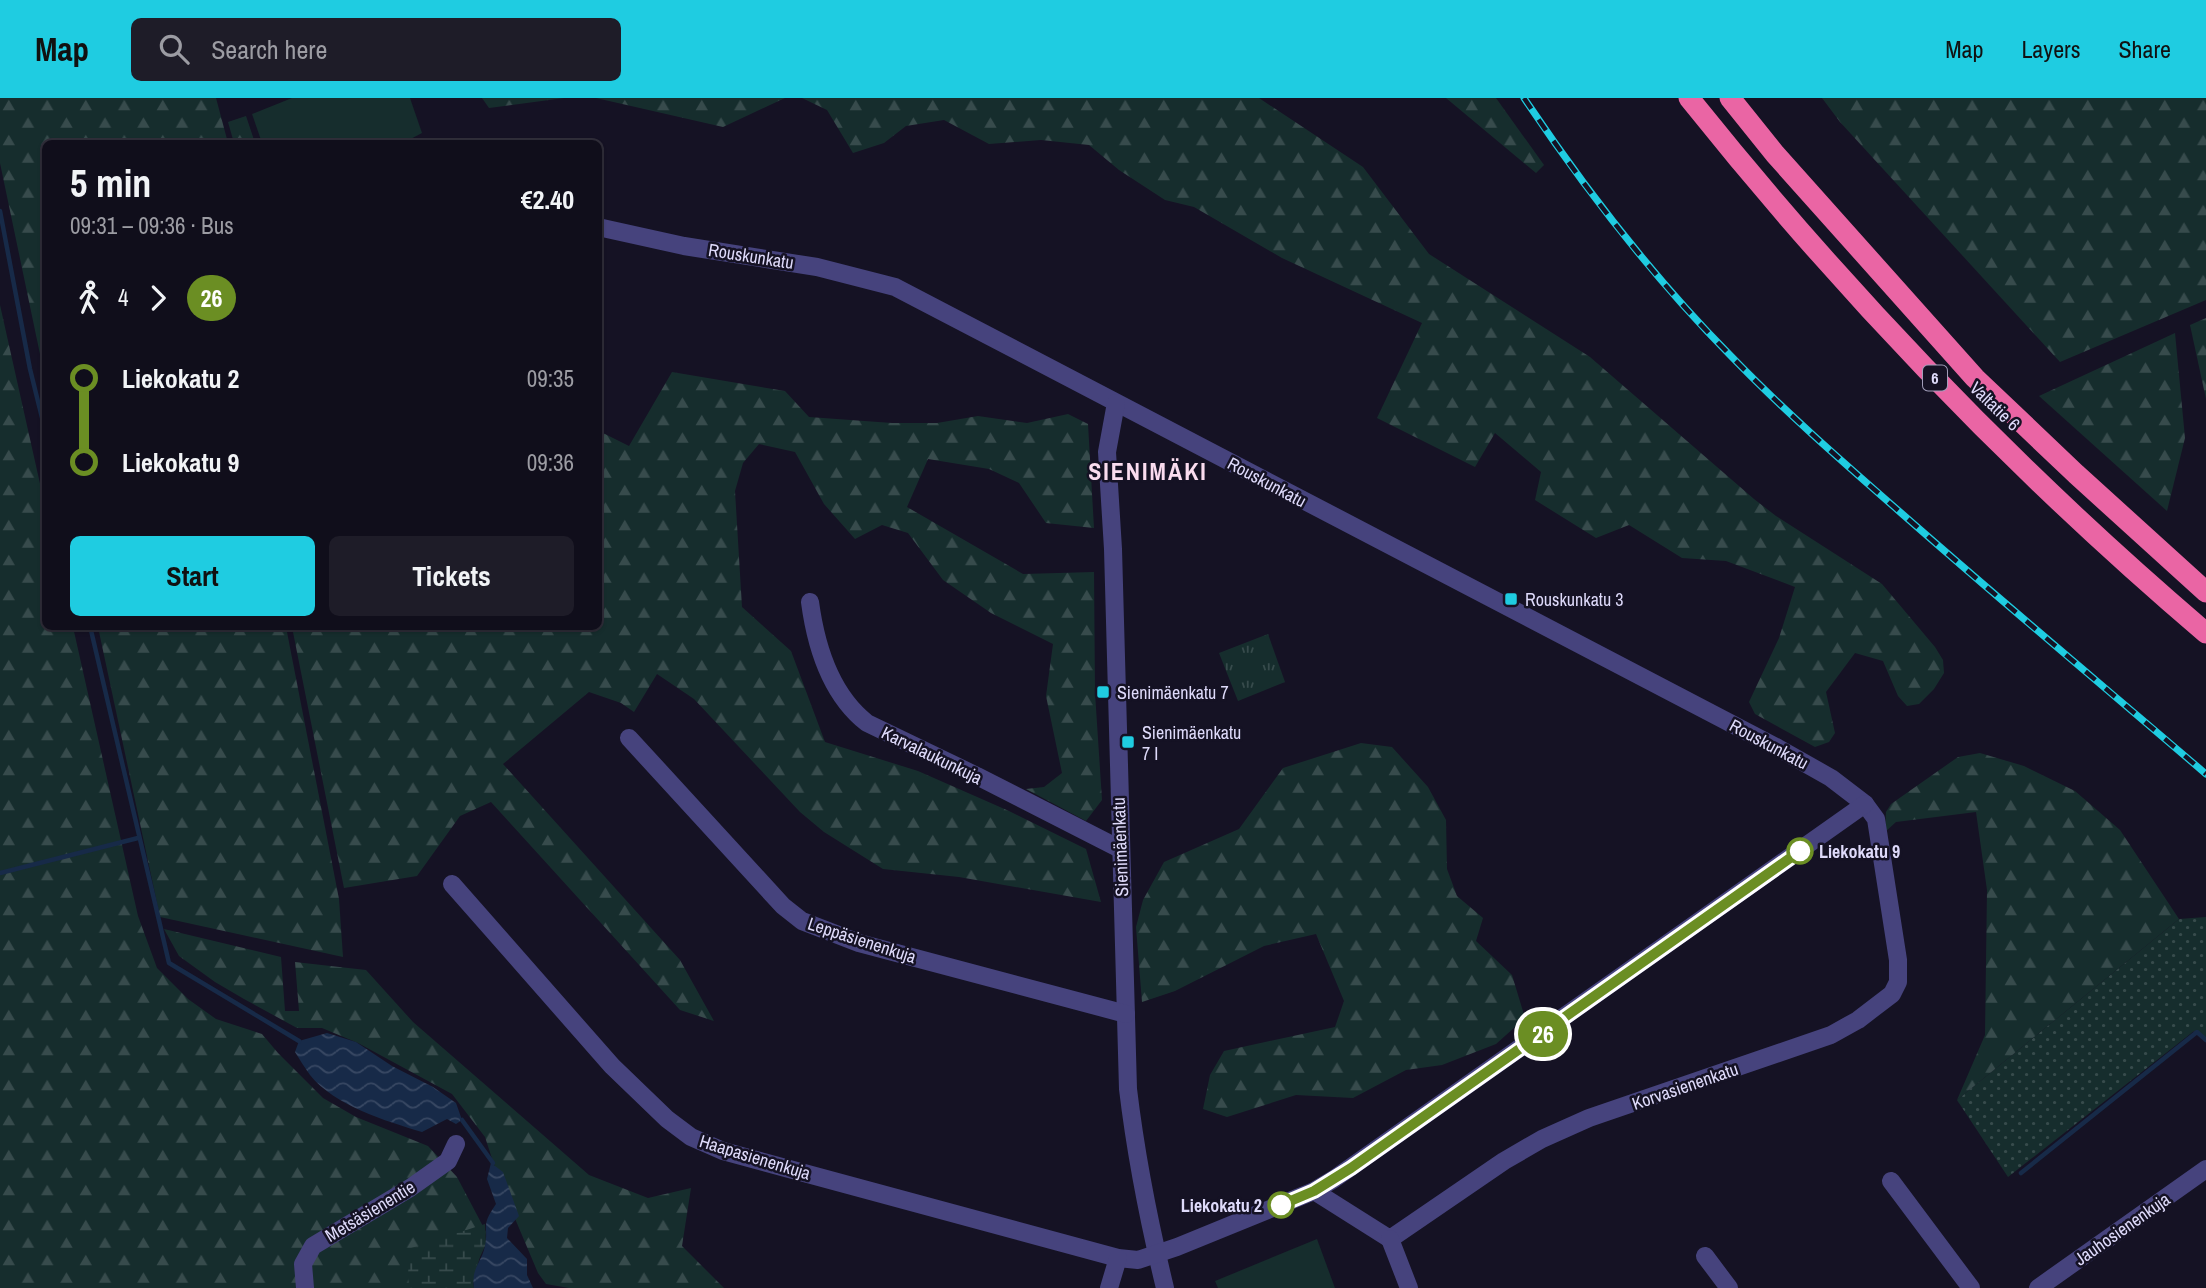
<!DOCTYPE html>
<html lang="en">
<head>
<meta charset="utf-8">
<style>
  :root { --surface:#100e1b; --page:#1e1c28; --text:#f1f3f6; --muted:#9c9ca3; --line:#302e3a; --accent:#1fcce1 }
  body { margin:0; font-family:"Archivo Narrow",sans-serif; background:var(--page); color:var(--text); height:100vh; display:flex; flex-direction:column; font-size:26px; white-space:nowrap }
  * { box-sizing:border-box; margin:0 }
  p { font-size:23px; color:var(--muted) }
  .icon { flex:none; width:38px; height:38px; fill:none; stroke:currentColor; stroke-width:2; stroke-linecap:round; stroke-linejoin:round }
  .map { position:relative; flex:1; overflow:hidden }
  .details { position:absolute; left:42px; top:42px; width:560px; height:490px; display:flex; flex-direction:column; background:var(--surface); border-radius:10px; box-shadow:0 2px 5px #0004,0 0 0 2px var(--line) }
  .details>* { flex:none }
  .badge { padding:0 14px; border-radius:23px; font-size:24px; line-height:46px }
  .map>.badge { position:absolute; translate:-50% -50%; box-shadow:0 0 0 4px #fff }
  .legs { display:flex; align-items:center; gap:10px; height:77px; padding:0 28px; font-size:23px }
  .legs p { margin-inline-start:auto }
  .head { display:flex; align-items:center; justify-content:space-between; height:119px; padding:0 28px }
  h1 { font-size:38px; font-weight:700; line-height:52px }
  .button { display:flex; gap:14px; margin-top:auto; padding:14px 28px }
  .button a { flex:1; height:80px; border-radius:10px; background:var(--accent); color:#111; font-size:28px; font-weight:700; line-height:80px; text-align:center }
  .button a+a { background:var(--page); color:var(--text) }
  ul { padding:0 28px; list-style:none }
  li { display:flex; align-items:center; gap:24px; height:84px; font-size:26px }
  li i { display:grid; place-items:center; width:10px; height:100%; margin:0 9px; background:currentColor }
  li i::after { content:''; width:18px; height:18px; margin:-9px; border:5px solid; border-radius:50%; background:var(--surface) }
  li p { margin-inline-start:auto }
  li:first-child i { background:linear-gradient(#0000 50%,currentColor 0) }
  li:last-child i { background:linear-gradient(currentColor 50%,#0000 0) }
  header { display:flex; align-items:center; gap:42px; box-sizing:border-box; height:98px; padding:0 35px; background:var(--accent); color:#111 }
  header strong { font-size:33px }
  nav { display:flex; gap:38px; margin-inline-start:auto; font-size:24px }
  .search { width:490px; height:63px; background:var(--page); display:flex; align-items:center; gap:18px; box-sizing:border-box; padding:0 24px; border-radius:10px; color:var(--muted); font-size:26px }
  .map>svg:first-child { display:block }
</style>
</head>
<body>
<header>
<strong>Map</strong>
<div class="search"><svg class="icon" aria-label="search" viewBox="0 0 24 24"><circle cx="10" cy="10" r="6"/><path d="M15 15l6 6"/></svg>Search here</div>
<nav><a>Map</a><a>Layers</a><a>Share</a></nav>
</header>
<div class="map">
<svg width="2206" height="1190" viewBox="0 0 2206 1190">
  <defs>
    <pattern id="grass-dots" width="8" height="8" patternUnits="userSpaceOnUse" patternTransform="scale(1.75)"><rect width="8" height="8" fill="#162d2d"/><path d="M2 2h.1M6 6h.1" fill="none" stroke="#374b4c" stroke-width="1.8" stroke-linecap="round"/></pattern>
    <pattern id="forest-firs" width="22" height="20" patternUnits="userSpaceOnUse" patternTransform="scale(1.75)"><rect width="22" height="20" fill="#162d2d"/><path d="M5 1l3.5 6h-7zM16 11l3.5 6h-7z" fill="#374b4c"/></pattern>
    <pattern id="wetland-marsh" width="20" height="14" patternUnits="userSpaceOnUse" patternTransform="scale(1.75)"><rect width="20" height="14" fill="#162d2d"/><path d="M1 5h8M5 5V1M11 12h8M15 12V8" fill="none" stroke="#374b4c"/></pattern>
    <pattern id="park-tufts" width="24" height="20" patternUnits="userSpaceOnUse" patternTransform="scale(1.75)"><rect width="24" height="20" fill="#162d2d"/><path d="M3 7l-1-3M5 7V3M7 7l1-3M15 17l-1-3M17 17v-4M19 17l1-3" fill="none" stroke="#374b4c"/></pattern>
    <pattern id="water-waves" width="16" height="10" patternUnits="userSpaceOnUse" patternTransform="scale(1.75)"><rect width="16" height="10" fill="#172a48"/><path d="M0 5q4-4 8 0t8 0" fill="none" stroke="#384863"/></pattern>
  </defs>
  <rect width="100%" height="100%" fill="#151224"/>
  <!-- grass -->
  <path fill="url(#grass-dots)" d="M 2206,819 L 2206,941 L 2194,933 L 2008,1079 L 1957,1002 L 2179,821 Z"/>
  <!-- forest -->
  <g fill="url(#forest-firs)">
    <path d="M 0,0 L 216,0 L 228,45 L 46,46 L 45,280 L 0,65 Z"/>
    <path d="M 482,0 L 564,0 L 489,10 Z"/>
    <path d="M 596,0 L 785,0 L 723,29 Z"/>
    <path d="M 802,0 L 1259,0 L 1363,69 L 1429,156 L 1590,259 L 1754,401 L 1776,418 L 1882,486 L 1935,549 L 1943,562 L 1944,575 L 1934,591 L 1919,606 L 1907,608 L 1898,598 L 1883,563 L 1855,555 L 1826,594 L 1835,635 L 1829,644 L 1815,649 L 1755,616 L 1749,604 L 1779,540 L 1795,489 L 1726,463 L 1682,460 L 1629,427 L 1596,440 L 1535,402 L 1541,374 L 1495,335 L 1475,369 L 1377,320 L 1422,225 L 1282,160 L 1194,109 L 1165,102 L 1119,72 L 1089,47 L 1041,42 L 989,46 L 944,22 L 906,28 L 884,45 L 853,55 L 827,12 Z"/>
    <path d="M 1446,0 L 1496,0 L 1544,67 L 1536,75 Z"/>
    <path d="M 1822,0 L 2206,0 L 2206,202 L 2060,264 L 1840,24 Z"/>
    <path d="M 246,18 L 255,45 L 234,45 L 228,24 Z"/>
    <path d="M 0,207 L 45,408 L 46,528 L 73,529 L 138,818 L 157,870 L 188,901 L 216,921 L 262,936 L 278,955 L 323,1000 L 356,1019 L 428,1048 L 457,1079 L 486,1134 L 472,1190 L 0,1190 Z"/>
    <path d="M 2206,220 L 2206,301 L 2190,227 Z"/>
    <path d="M 2175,235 L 2185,340 L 2167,413 L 2039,298 Z"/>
    <path d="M 672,274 L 785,293 L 809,319 L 892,325 L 937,325 L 978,318 L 1027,325 L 1068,316 L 1088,326 L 1094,430 L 1046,425 L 1019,385 L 989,371 L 928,361 L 907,409 L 1023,476 L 1094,474 L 1095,595 L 1102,702 L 1086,723 L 1026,691 L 1044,689 L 1062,675 L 1046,598 L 1053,546 L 991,515 L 943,482 L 908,435 L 882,427 L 855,441 L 824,406 L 795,354 L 759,346 L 743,365 L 735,393 L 742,509 L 791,553 L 825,644 L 918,673 L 1009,713 L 1086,751 L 1101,804 L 959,779 L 883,771 L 824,734 L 800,714 L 694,601 L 657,576 L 634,614 L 621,605 L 589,594 L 503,666 L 680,862 L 714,923 L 680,912 L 491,704 L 460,718 L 417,778 L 344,790 L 292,529 L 598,528 L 599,333 L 629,348 Z"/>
    <path d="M 98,529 L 286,529 L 339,801 L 343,859 L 160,819 Z"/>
    <path d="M 1361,645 L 1392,649 L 1428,689 L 1446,722 L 1447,771 L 1457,798 L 1483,820 L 1476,843 L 1512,877 L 1525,920 L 1496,946 L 1442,967 L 1406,972 L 1353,1000 L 1296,997 L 1227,1019 L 1203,1011 L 1210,977 L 1224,953 L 1335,929 L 1344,903 L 1316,836 L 1264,848 L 1175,893 L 1142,904 L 1136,829 L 1143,802 L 1164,764 L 1239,731 L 1283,670 Z"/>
    <path d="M 1980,655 L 2024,668 L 2075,693 L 2120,732 L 2179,821 L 1957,1002 L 1985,937 L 1987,792 L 1976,714 L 1896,724 L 1885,734 L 1886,714 L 1891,706 L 1958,659 Z"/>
    <path d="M 164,831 L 281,859 L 285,913 L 299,913 L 295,864 L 366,872 L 413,924 L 589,1077 L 648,1100 L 691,1090 L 682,1148 L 724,1190 L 569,1190 L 546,1186 L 538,1175 L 500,1085 L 485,1039 L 452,996 L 358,945 L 322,930 L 297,930 L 244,901 L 215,884 L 179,858 Z"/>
  </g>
  <!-- wetland -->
  <path fill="url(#wetland-marsh)" d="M 485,1126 L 486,1146 L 472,1176 L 474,1190 L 409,1190 L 408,1175 L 411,1150 Z"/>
  <!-- park -->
  <path fill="url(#park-tufts)" d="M 1268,536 L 1285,584 L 1238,603 L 1219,555 Z"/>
  <!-- pitch -->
  <g fill="#162d2d">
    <path d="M 292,0 L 410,0 L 422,35 L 403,45 L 262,45 L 252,16 Z"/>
    <path d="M 1317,1141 L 1335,1190 L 1218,1190 L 1215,1183 Z"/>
  </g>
  <!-- water -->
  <g fill="url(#water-waves)">
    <path d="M 327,935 L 356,944 L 392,968 L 433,989 L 456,1005 L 462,1022 L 456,1026 L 447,1021 L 422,1034 C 386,1023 335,1008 310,977 C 305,970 300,962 295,954 L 299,943 Z"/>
    <path d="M 491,1065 L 503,1074 L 519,1118 L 508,1130 L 507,1140 L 527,1161 L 527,1177 L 533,1190 L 474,1190 C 471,1170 481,1166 485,1148 C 489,1127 480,1129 496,1106 L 487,1081 Z"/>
  </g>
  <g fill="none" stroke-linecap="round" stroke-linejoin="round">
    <!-- stream -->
    <g stroke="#172a48" stroke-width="4.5">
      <path d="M 0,113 L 30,271 L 46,336"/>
      <path d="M 90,528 L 169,865 L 299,943"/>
      <path d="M 0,775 L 138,740"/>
      <path d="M 462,1022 L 493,1065"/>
      <path d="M 2021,1075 L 2197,934 L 2206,942"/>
    </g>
    <!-- minor -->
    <g stroke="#46437d" stroke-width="18">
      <path d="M 598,129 L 684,148 L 817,169 L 895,189 L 1778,650 L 1831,680 L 1865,706 L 1876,721 L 1898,862 L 1898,884 L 1892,896 L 1858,922 L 1831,937 L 1589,1020 L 1542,1041 L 1504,1063 L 1390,1141 L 1314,1093"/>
      <path d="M 1116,305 L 1107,354 L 1113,451 L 1128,991 C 1136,1058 1149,1124 1165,1190"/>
      <path d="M 810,504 C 816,549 830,596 867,625 L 977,678 L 1120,751"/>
      <path d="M 629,640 L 783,808 L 802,823 L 859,845 L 1126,916"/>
      <path d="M 452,786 L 612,968 L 667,1021 L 691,1039 L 723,1053 L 1118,1160 L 1138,1162 L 1177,1149 L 1314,1093 L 1334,1081 L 1865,706"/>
      <path d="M 1891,1083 L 1971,1190"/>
      <path d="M 1390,1141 L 1409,1190"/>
      <path d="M 1705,1158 L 1729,1190"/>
      <path d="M 305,1190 L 303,1166 L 313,1148 L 410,1090 L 448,1063 L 456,1046"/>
      <path d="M 1109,1190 L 1118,1160"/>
      <path d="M 2038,1190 L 2206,1071"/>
    </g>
    <!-- highway -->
    <g stroke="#ea65a4" stroke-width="21">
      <path d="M 1689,0 C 1844,194 2017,374 2206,535"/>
      <path d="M 1730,0 L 1775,56 L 1975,280 L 2076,376 L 2206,494"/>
    </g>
    <defs>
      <path id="rail" d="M 1524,0 C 1585,91 1652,178 1729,256 C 1788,317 1852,372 1916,428 C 2012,512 2109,593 2206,676"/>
    </defs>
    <!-- rail casing -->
    <use href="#rail" stroke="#1fcce1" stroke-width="7"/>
    <!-- rail -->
    <use href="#rail" stroke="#151224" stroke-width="4.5" stroke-dasharray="13" stroke-linecap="butt"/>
  </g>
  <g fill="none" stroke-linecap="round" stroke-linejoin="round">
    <defs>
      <path id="line-1" d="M 1281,1107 L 1314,1093 L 1351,1070 L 1800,753"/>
    </defs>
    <!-- line-1 casing -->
    <use href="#line-1" stroke="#fff" stroke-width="16"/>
    <!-- line-1 -->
    <use href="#line-1" stroke="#6b8e23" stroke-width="10"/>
  </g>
  <!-- markers -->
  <g fill="#1fcce1" stroke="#151224" stroke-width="2.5">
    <rect x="1504" y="494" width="14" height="14" rx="3.5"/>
    <rect x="1096" y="587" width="14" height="14" rx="3.5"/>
    <rect x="1121" y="637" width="14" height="14" rx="3.5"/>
  </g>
  <g fill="#fff" stroke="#6b8e23" stroke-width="3.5">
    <circle cx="1800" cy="753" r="12"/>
    <circle cx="1281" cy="1107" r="12"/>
  </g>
  <g text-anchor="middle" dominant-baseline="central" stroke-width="5" stroke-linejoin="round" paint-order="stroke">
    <!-- shield labels -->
    <rect fill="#151224" stroke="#a29eba" stroke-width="2" x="1923" y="267.5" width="24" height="25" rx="5"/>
    <g font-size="16" font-weight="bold" fill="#dedafa">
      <text x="1935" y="280">6</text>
    </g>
    <!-- street labels -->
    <g font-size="18" fill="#dedafa" stroke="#151224">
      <text transform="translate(751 158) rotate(9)">Rouskunkatu</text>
      <text transform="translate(1995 308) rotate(44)">Valtatie 6</text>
      <text transform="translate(1267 384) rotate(28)">Rouskunkatu</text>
      <text transform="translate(1769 646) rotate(28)">Rouskunkatu</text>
      <text transform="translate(932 657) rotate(26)">Karvalaukunkuja</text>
      <text transform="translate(1120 749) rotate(-92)">Sienimäenkatu</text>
      <text transform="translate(862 842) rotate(18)">Leppäsienenkuja</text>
      <text transform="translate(1685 988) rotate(-19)">Korvasienenkatu</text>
      <text transform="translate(755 1059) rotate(17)">Haapasienenkuja</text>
      <text transform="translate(370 1113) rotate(-31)">Metsäsienentie</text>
      <text transform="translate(2122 1131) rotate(-35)">Jauhosienenkuja</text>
    </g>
    <!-- poi labels -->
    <g font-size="18" fill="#dedafa" stroke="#151224" text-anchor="start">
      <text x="1525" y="501">Rouskunkatu 3</text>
      <text x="1117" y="594">Sienimäenkatu 7</text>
      <text x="1142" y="634">Sienimäenkatu<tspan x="1142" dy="21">7 I</tspan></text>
    </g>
    <!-- stop labels -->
    <g font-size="18" font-weight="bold" fill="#dedafa" stroke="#151224" text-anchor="start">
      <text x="1819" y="753">Liekokatu 9</text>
      <text x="1262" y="1107" text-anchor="end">Liekokatu 2</text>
    </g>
    <!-- district labels -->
    <g font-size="24" font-weight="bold" letter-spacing="2" fill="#fadcef" stroke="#151224">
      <text x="1148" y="373">SIENIMÄKI</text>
    </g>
  </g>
</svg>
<b class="badge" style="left:1543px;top:936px;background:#6b8e23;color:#fff">26</b>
<section class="details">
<div class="head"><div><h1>5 min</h1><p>09:31 – 09:36 · Bus</p></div><b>€2.40</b></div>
<div class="legs"><svg class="icon" aria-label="walk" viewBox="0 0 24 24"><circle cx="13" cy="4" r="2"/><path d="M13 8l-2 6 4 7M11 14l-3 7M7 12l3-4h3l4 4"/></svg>4<svg class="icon" aria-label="forward" viewBox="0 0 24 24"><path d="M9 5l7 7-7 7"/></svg><b class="badge" style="background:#6b8e23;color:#fff">26</b></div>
<ul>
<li><i style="color:#6b8e23"></i><b>Liekokatu 2</b><p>09:35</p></li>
<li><i style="color:#6b8e23"></i><b>Liekokatu 9</b><p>09:36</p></li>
</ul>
<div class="button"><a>Start</a><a>Tickets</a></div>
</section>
</div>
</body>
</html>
